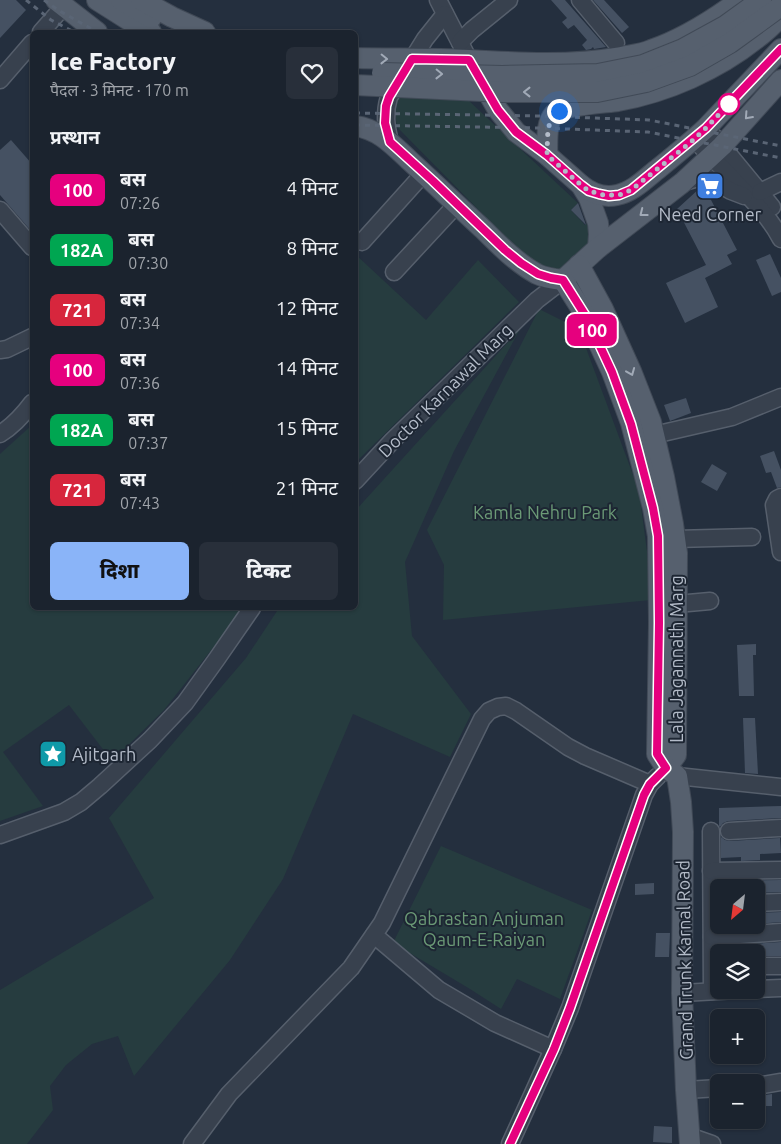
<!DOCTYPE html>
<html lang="hi">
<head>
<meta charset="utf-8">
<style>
  :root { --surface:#1b232e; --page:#282f3a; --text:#f1f3f6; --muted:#a0a4aa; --line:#39404a; --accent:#8ab4f8 }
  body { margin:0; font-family:Ubuntu,"Noto Sans Devanagari",sans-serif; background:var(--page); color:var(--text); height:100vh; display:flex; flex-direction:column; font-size:19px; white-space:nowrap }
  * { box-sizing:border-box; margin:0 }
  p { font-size:16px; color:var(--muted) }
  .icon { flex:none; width:28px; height:28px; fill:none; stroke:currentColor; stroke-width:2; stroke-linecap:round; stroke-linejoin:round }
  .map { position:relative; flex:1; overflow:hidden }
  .panel { position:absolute; left:30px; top:30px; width:328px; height:580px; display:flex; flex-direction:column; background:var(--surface); border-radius:8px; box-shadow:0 1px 4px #0004,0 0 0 1px var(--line) }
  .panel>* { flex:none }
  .badge { padding:0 10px; border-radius:8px; font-size:18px; line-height:32px }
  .needle { width:32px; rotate:208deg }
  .fabs { position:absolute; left:710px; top:879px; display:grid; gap:10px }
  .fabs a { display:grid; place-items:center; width:55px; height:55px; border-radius:8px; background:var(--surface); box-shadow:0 1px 4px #0004,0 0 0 1px var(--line); font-size:25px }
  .you { position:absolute; width:25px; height:25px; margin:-12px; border:4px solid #fff; border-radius:50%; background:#1a73e8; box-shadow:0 0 0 8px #1a73e833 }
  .map>.badge { position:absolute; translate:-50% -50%; box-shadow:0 0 0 2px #fff }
  h2 { padding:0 20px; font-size:19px; line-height:45px }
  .round { display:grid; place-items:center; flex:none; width:52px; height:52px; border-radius:8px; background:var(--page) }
  .summary { display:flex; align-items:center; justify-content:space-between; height:85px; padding:0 20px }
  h1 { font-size:24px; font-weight:800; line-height:38px }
  .primary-button { display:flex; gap:10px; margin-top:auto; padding:10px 20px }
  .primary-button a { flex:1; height:58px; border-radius:8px; background:var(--accent); color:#111; font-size:20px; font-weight:800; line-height:58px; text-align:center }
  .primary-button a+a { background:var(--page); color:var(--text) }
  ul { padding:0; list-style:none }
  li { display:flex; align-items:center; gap:15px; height:60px; padding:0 20px }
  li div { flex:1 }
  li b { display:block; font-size:19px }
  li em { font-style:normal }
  li .badge { min-width:55px; font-weight:700; text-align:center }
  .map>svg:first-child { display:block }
</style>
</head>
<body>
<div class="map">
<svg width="781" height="1144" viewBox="0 0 781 1144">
  <rect width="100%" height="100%" fill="#242f3e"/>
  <!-- green -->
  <g fill="#263c3f">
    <path d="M 452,85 L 578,203 L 571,210 L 585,225 L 593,218 L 592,241 L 556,274 L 529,261 L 398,128 L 396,121 L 396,101 L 401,89 Z"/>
    <path d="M 355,254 L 426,320 L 478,260 L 519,302 L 355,463 Z"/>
    <path d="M 539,309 L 579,329 L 639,491 L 650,574 L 651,600 L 443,620 L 444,565 L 427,530 Z"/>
    <path d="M 520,329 L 454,451 L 405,562 L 412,636 L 471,714 L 450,757 L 353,714 L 283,879 L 230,960 L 134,1076 L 118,1036 L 92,1044 L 66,1065 L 50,1086 L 53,1110 L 27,1144 L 0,1144 L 0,990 L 154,898 L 109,818 L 246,658 L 279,608 L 355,608 L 355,511 Z"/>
    <path d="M 32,425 L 32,608 L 243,608 L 223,635 L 164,710 L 112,761 L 69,705 L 3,752 L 43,806 L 0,821 L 0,454 Z"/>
    <path d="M 441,846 L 592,910 L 560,999 L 517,979 L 501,1009 L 470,989 L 393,943 Z"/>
  </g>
  <!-- building -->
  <g fill="#455162">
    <path d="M 0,0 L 16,0 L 26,10 L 0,38 Z"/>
    <path d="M 551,0 L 565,0 L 606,47 L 594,49 L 593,47 L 591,49 L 586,50 L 582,45 L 587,40 L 574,25 L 568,29 L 562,22 L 567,18 Z"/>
    <path d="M 593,0 L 604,0 L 629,27 L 622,33 Z"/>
    <path d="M 11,140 L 32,164 L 32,232 L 0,195 L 0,150 Z"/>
    <path d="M 704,187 L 716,194 L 710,198 L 737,250 L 727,255 L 732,264 L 705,278 L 718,307 L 685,323 L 666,283 L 706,265 L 677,209 L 700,188 Z"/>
    <path d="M 578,203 L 586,225 L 571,210 Z"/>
    <path d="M 770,254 L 781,278 L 781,292 L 772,296 L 756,260 Z"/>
    <path d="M 686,398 L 691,413 L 670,421 L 664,405 Z"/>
    <path d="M 774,451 L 781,470 L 781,487 L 777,488 L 771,472 L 766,473 L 760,456 Z"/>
    <path d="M 712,464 L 727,473 L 717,491 L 701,482 Z"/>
    <path d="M 756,644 L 756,655 L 753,655 L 754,696 L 739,696 L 737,645 Z"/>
    <path d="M 743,718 L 755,718 L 758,774 L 745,773 Z"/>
    <path d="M 781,806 L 781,818 L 728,821 L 723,823 L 720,827 L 719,826 L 719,808 Z"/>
    <path d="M 721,837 L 725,840 L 730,841 L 780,838 L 781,853 L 760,854 L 760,860 L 741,861 L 741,857 L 721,858 Z"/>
    <path d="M 781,880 L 781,892 L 757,893 L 757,888 L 721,888 L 721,881 Z"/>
    <path d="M 654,883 L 654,894 L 635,895 L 635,884 Z"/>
    <path d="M 781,912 L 781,922 L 756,924 L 756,913 Z"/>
    <path d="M 656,933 L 670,933 L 669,957 L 655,957 Z"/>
    <path d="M 781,942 L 781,956 L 756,956 L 756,952 L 722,952 L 722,946 Z"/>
    <path d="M 772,1094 L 772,1106 L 759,1106 L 759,1096 Z"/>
    <path d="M 654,1126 L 672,1127 L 672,1143 L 653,1142 Z"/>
  </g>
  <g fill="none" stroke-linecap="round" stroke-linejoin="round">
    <defs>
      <g id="minor">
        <path d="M 438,0 L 469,60"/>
        <path d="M 580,0 L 616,43"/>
        <path d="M 41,32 L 64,6"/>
        <path d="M 460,42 L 472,30 L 509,0"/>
        <path d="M 0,80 L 32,43"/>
        <path d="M 706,128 L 722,146 L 772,207"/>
        <path d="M 694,139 C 711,156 727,173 743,190 C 757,205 771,220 781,239"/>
        <path d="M 390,142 C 386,126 384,113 389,97 L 425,39 L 445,14"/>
        <path d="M 684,182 L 705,176 L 731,191 L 744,196"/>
        <path d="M 760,192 L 781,182"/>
        <path d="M 0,210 L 32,247"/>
        <path d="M 362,242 L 424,173"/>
        <path d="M 394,272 L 457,204"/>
        <path d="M 0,350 L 7,349 L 32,337"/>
        <path d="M 0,434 C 13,426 23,415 32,403"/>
        <path d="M 654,435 L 732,417 L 781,397"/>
        <path d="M 355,481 L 393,440 L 537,300 L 563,280"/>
        <path d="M 781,497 L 777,499 L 774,505 L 781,552"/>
        <path d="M 675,539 L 752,537"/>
        <path d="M 677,604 L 710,601"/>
        <path d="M 677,776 L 781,787"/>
        <path d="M 711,831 L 712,991"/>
        <path d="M 729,831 L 781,828"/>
        <path d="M 0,835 L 64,812 L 81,802 L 100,786 L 150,740 L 185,703 L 216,660 L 252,608"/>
        <path d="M 711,871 L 781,870"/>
        <path d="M 756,903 L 781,902"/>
        <path d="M 374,935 L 439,990 L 495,1023 L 553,1049"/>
        <path d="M 712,937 L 781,932"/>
        <path d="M 756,966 L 781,966"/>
        <path d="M 756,989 L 781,988"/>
        <path d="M 682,993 L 737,990"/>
        <path d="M 756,1086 L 781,1082"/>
        <path d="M 686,1090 L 719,1088"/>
        <path d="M 689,1136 L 712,1144"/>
        <path d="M 192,1144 L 229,1094 L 351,968 L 382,923 L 482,719 L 489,711 L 498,707 L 506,706 L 516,711 L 568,747 L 585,756 L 650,784"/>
        <path d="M 510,1144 L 553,1049 L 570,1008 L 644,795 L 650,784 L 658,776"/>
      </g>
      <g id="major">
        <path d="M 56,0 L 97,32"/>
        <path d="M 97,0 L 135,24 L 151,32"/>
        <path d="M 121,0 L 151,18"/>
        <path d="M 141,0 L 172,17 L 205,32"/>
        <path d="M 355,58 C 393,59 431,58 469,60 C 520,63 571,66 621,57 C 631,55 642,54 651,50 C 683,39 713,20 740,0"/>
        <path d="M 480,79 L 498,110 L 516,132 L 547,155 L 581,185 L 589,198 L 598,223 L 599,234 L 598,248"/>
        <path d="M 355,126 C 378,129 392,144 409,160 C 434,183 459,207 484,230 C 500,246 517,263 537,274 C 545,278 554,279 563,280 L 598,248 L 682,183 L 722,146 L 781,80"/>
        <path d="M 547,155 C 548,143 545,124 554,114 C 563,105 604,103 618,101 C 667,92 717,70 756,39 C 765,32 775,24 781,15"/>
        <path d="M 581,185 C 591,193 604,198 617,195 C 633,192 646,178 659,168 C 675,155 691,142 706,128 L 781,49"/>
        <path d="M 579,265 L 603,309 L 631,371 L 651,422 L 664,477 L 673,524 L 677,553 L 676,755 L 666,768"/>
        <path d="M 563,280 L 587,318 L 612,372 L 631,423 L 653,508 L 658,536 L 659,623 L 657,754 L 666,768 L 677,776 L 681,802 L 683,832 L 682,993 L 686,1090 L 690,1144"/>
      </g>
    </defs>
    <!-- minor casing -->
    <use href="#minor" stroke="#565f6c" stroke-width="19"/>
    <!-- major casing -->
    <use href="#major" stroke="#414a57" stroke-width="22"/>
    <!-- minor -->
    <use href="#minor" stroke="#38414e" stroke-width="16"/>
    <!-- major -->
    <use href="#major" stroke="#56606e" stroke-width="20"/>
    <!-- rail -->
    <g stroke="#5a6575" stroke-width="3" stroke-dasharray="5 5" stroke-linecap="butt">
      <path d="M 26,0 L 51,20 L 74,32"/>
      <path d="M 44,0 L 58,10 L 97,32"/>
      <path d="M 774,0 L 781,6"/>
      <path d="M 355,113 L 540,116 L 649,120 L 781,146"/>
      <path d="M 355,125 L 540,128 L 648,132 L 781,158"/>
    </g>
    <defs>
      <g id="major-bridge">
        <path d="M 382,73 L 502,76 L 598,74 L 643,65 L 683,49 L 725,26 L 761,0"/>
        <path d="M 355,85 L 503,92 L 597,92 L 646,82 L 690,66 L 730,43 L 781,6"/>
      </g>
    </defs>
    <!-- major-bridge casing -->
    <use href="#major-bridge" stroke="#414a57" stroke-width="22" stroke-linecap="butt"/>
    <!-- major-bridge -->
    <use href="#major-bridge" stroke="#56606e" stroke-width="20"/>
  </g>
  <!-- one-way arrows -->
  <defs><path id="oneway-chevron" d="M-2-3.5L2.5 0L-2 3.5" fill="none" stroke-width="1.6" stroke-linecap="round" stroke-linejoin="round" transform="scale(1.25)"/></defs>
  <g stroke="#a1aab7">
    <use href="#oneway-chevron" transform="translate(384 59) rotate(1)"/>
    <use href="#oneway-chevron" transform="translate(439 74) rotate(1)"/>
    <use href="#oneway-chevron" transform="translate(527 92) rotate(180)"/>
    <use href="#oneway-chevron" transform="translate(748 116) rotate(132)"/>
    <use href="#oneway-chevron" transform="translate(643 213) rotate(142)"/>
    <use href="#oneway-chevron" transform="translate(631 372) rotate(68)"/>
  </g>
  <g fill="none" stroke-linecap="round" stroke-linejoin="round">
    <defs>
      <path id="line" d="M 510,1144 L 554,1049 L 570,1008 L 644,795 L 650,784 L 666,768 L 657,754 L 659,623 L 658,536 L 653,508 L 631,424 L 612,372 L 587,318 L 563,280 L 551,278 L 538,274 L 521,263 L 505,250 L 433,181 L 390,142 L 385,123 L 386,106 L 389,97 L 412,59 L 469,60 L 498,110 L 516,132 L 547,155 L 581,185 L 589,191 L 599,194 L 609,196 L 619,195 L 631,190 L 706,128 L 781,49"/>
    </defs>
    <!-- line casing -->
    <use href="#line" stroke="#fff" stroke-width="11"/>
    <!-- line -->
    <use href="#line" stroke="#e6007e" stroke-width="8"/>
    <!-- walk -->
    <path stroke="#b4bcc9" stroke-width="5" stroke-dasharray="0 9" d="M 559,111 C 545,120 548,140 547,155 L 581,185 L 589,191 L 604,195 L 619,195 L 631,190 L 691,142 L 706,128 L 731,102 L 729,104"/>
  </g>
  <!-- icons -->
  <defs>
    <symbol id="supermarket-square" viewBox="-11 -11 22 22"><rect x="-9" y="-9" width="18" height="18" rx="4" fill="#3f7fe0" stroke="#1d2633"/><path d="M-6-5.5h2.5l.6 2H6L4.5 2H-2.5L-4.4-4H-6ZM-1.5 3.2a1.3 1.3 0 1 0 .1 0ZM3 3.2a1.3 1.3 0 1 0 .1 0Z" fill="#fff"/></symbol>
    <symbol id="sight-square" viewBox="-11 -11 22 22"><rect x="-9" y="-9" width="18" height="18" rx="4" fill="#0f9aa8" stroke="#1d2633"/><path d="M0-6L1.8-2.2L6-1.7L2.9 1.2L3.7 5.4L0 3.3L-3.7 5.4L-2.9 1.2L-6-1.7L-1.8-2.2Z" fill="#fff"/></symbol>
  </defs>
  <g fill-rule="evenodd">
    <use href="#supermarket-square" x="694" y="170" width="32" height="32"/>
    <use href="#sight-square" x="37" y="738" width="32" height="32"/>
  </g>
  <!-- markers -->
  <circle fill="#fff" stroke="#e6007e" stroke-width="2.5" cx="729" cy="104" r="10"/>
  <g text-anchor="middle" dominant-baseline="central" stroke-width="4" stroke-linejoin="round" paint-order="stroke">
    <!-- poi labels -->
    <g font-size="18" fill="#b4bcc9" stroke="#1d2633">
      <text x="710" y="214">Need Corner</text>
      <text x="72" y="754" text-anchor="start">Ajitgarh</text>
    </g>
    <!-- street labels -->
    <g font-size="18" fill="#b4bcc9" stroke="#1d2633">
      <text transform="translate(445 390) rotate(-45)">Doctor Karnawal Marg</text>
      <text transform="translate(676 659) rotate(-90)">Lala Jagannath Marg</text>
      <text transform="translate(684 960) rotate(-91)">Grand Trunk Karnal Road</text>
    </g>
    <!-- park labels -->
    <g font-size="18" fill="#6b9a76" stroke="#1d2633">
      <text x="545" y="512">Kamla Nehru Park</text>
      <text x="484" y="918">Qabrastan Anjuman<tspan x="484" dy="21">Qaum-E-Raiyan</tspan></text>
    </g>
  </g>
</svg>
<div class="fabs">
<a><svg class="needle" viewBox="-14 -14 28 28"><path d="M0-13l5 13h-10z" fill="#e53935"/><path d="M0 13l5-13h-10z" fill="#a0a4aa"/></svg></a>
<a><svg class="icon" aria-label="layers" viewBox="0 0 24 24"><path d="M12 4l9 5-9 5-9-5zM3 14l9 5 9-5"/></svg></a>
<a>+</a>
<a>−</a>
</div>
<div class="you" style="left:559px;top:111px"></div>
<b class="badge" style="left:592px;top:330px;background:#e6007e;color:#fff">100</b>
<section class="panel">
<div class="summary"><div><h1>Ice Factory</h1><p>पैदल · 3 मिनट · 170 m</p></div><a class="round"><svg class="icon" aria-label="heart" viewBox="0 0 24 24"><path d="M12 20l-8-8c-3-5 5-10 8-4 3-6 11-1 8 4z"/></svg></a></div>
<h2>प्रस्थान</h2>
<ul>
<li><span class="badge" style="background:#e6007e;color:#fff">100</span><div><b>बस</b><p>07:26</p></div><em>4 मिनट</em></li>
<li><span class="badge" style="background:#00a651;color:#fff">182A</span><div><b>बस</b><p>07:30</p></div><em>8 मिनट</em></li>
<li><span class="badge" style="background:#d7263d;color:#fff">721</span><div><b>बस</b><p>07:34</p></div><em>12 मिनट</em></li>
<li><span class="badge" style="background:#e6007e;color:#fff">100</span><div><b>बस</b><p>07:36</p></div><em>14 मिनट</em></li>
<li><span class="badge" style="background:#00a651;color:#fff">182A</span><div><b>बस</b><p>07:37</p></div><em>15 मिनट</em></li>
<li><span class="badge" style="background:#d7263d;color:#fff">721</span><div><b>बस</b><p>07:43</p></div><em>21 मिनट</em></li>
</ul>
<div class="primary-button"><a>दिशा</a><a>टिकट</a></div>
</section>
</div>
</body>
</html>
